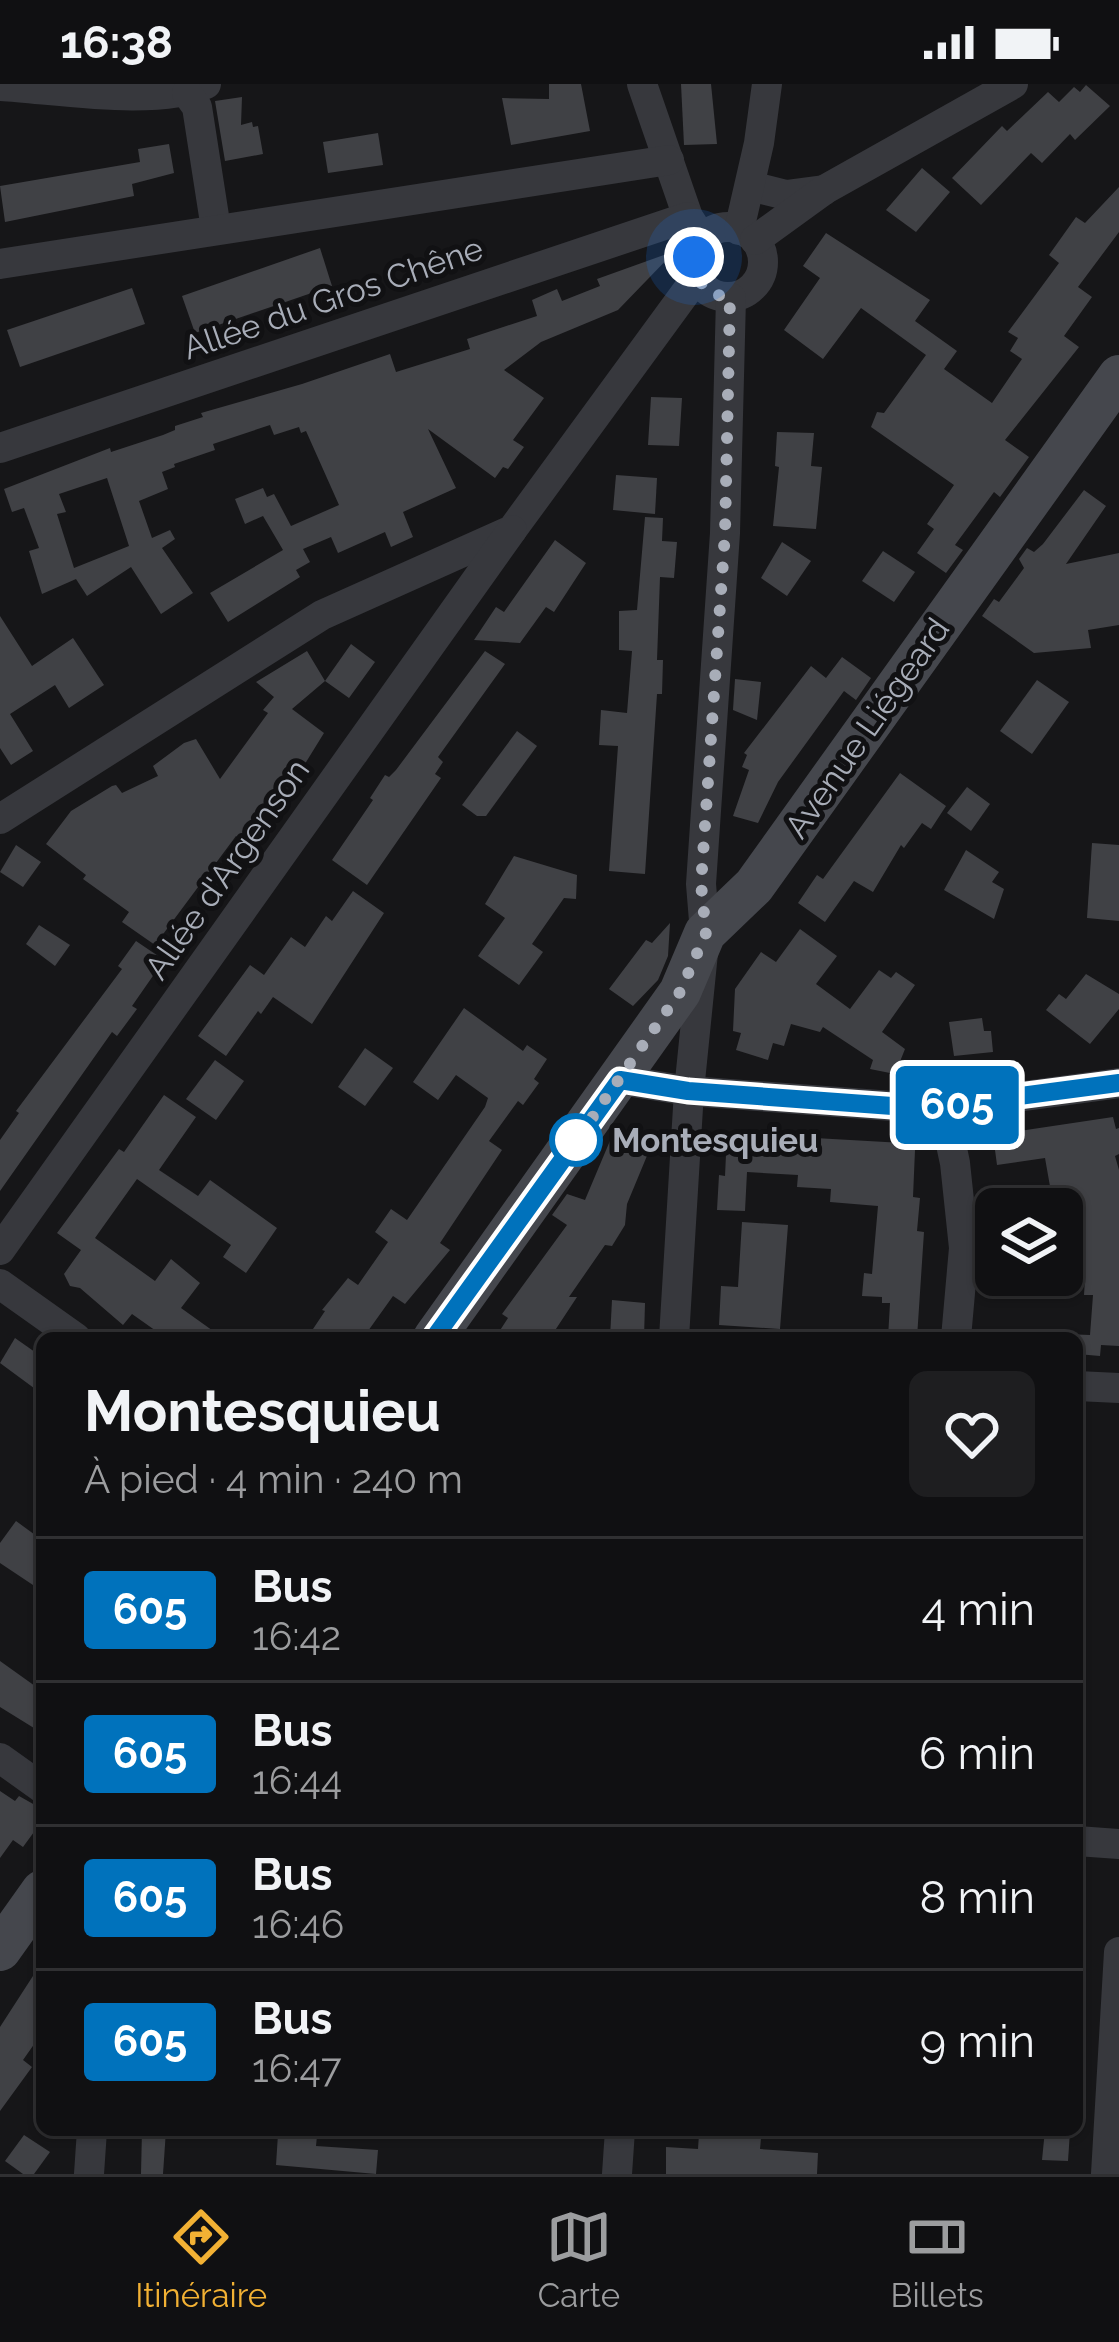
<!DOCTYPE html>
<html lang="fr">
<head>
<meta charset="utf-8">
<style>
  :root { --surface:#101012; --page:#1e1e20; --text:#f1f3f6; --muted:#9c9d9f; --line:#303032; --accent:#f2b134 }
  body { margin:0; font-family:Raleway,sans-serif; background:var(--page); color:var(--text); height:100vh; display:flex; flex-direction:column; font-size:45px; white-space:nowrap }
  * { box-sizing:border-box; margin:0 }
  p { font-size:39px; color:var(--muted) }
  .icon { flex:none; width:66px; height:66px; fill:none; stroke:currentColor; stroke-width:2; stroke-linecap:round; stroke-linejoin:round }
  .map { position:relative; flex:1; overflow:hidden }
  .drawer { position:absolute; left:36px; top:1248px; width:1047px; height:804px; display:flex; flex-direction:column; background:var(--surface); border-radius:18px; box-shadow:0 3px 9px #0004,0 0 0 3px var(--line) }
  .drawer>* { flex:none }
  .badge { padding:0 24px; border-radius:9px; font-size:42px; line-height:78px }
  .fabs { position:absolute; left:975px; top:1104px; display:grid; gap:24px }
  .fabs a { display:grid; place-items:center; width:108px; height:108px; border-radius:18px; background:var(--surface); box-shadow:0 3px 9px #0004,0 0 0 3px var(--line); font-size:60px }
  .you { position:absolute; width:60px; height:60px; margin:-30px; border:9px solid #fff; border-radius:50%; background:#1a73e8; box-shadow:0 0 0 18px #1a73e833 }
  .map>.badge { position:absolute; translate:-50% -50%; box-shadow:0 0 0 6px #fff }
  .round { display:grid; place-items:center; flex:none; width:126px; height:126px; border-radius:18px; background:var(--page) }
  .headline { display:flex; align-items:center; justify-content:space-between; height:204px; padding:0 48px }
  h1 { font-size:57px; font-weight:700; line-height:90px }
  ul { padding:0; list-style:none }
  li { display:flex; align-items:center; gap:36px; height:144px; padding:0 48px; border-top:3px solid var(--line) }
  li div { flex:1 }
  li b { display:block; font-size:45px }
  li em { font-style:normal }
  li .badge { min-width:132px; font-weight:700; text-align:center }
  .status { display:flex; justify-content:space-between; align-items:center; height:84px; padding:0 60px; background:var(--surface); direction:ltr }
  .status svg { height:33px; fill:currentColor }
  .dock { display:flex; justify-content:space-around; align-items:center; height:168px; border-top:3px solid var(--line); background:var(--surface); font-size:33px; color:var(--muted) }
  .dock a { display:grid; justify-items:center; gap:6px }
  .dock .active { color:var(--accent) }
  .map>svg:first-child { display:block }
</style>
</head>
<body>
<div class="status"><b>16:38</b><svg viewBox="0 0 49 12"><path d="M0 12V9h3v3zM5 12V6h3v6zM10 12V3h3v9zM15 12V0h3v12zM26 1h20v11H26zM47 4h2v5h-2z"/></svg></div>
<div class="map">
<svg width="1119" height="2090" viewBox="0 0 1119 2090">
  <rect width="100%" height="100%" fill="#161618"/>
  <!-- building -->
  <g fill="#404145" fill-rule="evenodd">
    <path d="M 549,0 L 581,0 L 590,47 L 511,61 L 502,14 L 549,15 Z"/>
    <path d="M 681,0 L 711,0 L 717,60 L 684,61 Z"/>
    <path d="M 1086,1 L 1110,22 L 1075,56 L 1070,50 L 1042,79 L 1031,69 L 981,121 L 952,94 L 1002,42 L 1007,47 L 1048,8 L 1059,18 L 1074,3 L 1080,8 Z"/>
    <path d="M 242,13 L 241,41 L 252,38 L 253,43 L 258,42 L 263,70 L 225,77 L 215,17 Z"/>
    <path d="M 378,49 L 383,81 L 328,89 L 323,58 Z"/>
    <path d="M 169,60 L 174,89 L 132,100 L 134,112 L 5,138 L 0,102 L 140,78 L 138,65 Z"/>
    <path d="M 922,84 L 950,108 L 916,148 L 886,126 Z"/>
    <path d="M 1119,103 L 1119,148 L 1078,203 L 1092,213 L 1064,252 L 1079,263 L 1005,356 L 1029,373 L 1000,413 L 994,408 L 955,461 L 963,466 L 946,489 L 917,469 L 934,445 L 927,440 L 954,401 L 871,343 L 877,328 L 884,329 L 926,271 L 861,224 L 823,275 L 784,246 L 820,194 L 803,182 L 826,149 L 930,216 L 915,237 L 957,267 L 944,285 L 992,319 L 1022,275 L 1010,267 L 1018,254 L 1008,248 L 1059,179 L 1049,171 L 1076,133 L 1085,139 Z"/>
    <path d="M 320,164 L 332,202 L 195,249 L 182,212 Z"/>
    <path d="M 675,167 L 618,226 L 541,258 L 504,286 L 544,314 L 513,356 L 524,363 L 508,385 L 503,383 L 495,394 L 428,345 L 456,404 L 403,428 L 413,453 L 391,463 L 385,448 L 338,469 L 331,453 L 303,465 L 310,478 L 296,486 L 300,493 L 228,538 L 210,509 L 283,466 L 263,432 L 245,440 L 235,415 L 263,404 L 267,413 L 274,410 L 291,442 L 339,421 L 306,347 L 301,349 L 299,343 L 274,351 L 270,341 L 213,360 L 215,366 L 174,380 L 175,383 L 162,388 L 168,405 L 139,417 L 152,454 L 170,446 L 175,455 L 162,464 L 193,509 L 161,530 L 131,483 L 87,512 L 76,495 L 42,510 L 29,467 L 39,464 L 24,424 L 12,428 L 4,405 L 110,364 L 111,368 L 163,351 L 175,346 L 175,342 L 203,333 L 201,329 L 302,300 L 390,270 L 396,288 L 470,265 L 467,255 L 537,232 L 532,216 L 557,205 L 562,217 L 600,202 L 597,195 ZM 107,394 L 129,462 L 74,484 L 57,430 L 66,428 L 59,410 Z"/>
    <path d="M 132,204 L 145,240 L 20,283 L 7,246 Z"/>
    <path d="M 651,313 L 682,314 L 679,362 L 648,361 Z"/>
    <path d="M 777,348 L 814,349 L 811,382 L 822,383 L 816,445 L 773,442 L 779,383 L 775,382 Z"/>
    <path d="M 616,391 L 657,394 L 655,430 L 613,426 Z"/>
    <path d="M 1084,406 L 1106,422 L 1066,480 L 1119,469 L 1119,541 L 1088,546 L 1091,564 L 1034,569 L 982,532 L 994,515 L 999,518 L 1024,484 L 1019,475 L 1027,464 L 1034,468 L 1043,460 Z"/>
    <path d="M 645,433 L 663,434 L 662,457 L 677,458 L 674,494 L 660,493 L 657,576 L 663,576 L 662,610 L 657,610 L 645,790 L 609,787 L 618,662 L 599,661 L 601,626 L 627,629 L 632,567 L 619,566 L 619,527 L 637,526 Z"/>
    <path d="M 555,456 L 586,479 L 554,528 L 546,523 L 520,559 L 474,556 L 496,523 L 504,528 Z"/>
    <path d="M 782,458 L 811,477 L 787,512 L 761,494 Z"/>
    <path d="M 883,467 L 915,488 L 894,518 L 862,497 Z"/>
    <path d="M 0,532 L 32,582 L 73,554 L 104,601 L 69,624 L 55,601 L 10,630 L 33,667 L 11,681 L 0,664 Z"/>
    <path d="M 351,560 L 375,578 L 349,614 L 325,597 L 292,625 L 324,649 L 295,696 L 291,694 L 253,747 L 248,744 L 240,755 L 236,752 L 155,861 L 122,838 L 129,828 L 83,795 L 86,791 L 46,760 L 71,727 L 112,702 L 116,701 L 122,709 L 158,692 L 153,682 L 184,659 L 196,655 L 220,695 L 268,629 L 263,626 L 274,613 L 256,598 L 307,567 L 325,597 Z"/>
    <path d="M 485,567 L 505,580 L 438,673 L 443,678 L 435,690 L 441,694 L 367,801 L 332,776 L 373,716 L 370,714 L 385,691 L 389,693 L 396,686 Z"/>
    <path d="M 842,573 L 871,594 L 867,600 L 856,616 L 844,607 L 778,698 L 758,739 L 733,732 L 749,686 L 742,683 L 747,671 L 744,669 L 811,582 L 826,594 Z"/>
    <path d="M 735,595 L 761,598 L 757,636 L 733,626 Z"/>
    <path d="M 1037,596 L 1069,618 L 1032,670 L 1000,647 Z"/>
    <path d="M 517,647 L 537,662 L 486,732 L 477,732 L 462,721 Z"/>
    <path d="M 900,689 L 946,722 L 931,745 L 922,739 L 904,764 L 901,761 L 873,808 L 854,797 L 825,838 L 798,819 L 817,791 L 823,795 Z"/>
    <path d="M 967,703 L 990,720 L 971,747 L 947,729 Z"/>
    <path d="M 1092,759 L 1119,761 L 1119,837 L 1087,834 Z"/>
    <path d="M 16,761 L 41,778 L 23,803 L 0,788 Z"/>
    <path d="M 966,766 L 999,788 L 992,798 L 1004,805 L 994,835 L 944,806 Z"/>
    <path d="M 514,772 L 577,791 L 576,815 L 564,814 L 532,860 L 543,868 L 519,901 L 478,872 L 505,834 L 485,820 Z"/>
    <path d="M 353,807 L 384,829 L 312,940 L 273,913 L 261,930 L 258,927 L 226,972 L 198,952 L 250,881 L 264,891 L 291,853 L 305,863 L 326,832 L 332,837 Z"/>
    <path d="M 670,839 L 668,872 L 658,896 L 633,922 L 609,905 L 646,856 L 652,859 Z"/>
    <path d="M 39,841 L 70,861 L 55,882 L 26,860 Z"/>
    <path d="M 800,845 L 837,872 L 816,900 L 850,925 L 879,886 L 891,894 L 896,888 L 915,901 L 882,948 L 905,965 L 895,990 L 870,985 L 873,976 L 823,943 L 820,948 L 791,940 L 784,962 L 773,959 L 768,976 L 736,966 L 741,949 L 733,947 L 735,905 L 761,868 L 776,878 Z"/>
    <path d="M 136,857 L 164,876 L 132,922 L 137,925 L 117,952 L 112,948 L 0,1107 L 0,1056 L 19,1029 L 16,1027 L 122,885 L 118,882 Z"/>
    <path d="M 1086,890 L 1119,910 L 1119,925 L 1090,960 L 1046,926 L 1059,910 L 1066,915 Z"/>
    <path d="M 464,924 L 523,967 L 527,961 L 547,975 L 534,995 L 539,999 L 523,1021 L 518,1017 L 489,1057 L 502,1066 L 440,1159 L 450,1166 L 405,1220 L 393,1212 L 363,1254 L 307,1254 L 325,1227 L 322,1226 L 348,1194 L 358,1201 L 388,1158 L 375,1148 L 391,1125 L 407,1136 L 485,1023 L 488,1014 L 456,991 L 438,1016 L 413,998 Z"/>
    <path d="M 982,934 L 984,947 L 991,947 L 993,968 L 954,972 L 949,938 Z"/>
    <path d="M 365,964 L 393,984 L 365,1022 L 338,1003 Z"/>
    <path d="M 215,976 L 244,997 L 216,1036 L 186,1015 Z"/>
    <path d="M 164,1011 L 196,1033 L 159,1086 L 198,1112 L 210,1096 L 277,1144 L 246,1189 L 223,1173 L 231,1161 L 137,1095 L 95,1154 L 155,1197 L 171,1175 L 200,1199 L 181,1224 L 223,1254 L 166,1254 L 132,1230 L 123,1241 L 80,1204 L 70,1202 L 64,1190 L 81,1166 L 57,1149 L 119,1065 L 124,1068 Z"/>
    <path d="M 1113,1033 L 1116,1045 L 1119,1044 L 1119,1070 L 1115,1072 L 1119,1086 L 1119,1262 L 1101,1261 L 1100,1272 L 1077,1270 L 1077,1254 L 1038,1254 L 1039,1249 L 1090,1251 L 1093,1211 L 1084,1211 L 1085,1195 L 1066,1193 L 1070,1133 L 1062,1132 L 1062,1125 L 1054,1125 L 1045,1074 L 997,1081 L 993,1051 Z"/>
    <path d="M 727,1049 L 903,1059 L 903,1066 L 915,1066 L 913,1113 L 920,1114 L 917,1147 L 924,1148 L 917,1254 L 888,1254 L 890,1219 L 882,1219 L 882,1213 L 862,1212 L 864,1189 L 872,1190 L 878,1122 L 830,1118 L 831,1105 L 797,1103 L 798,1091 L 747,1088 L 745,1127 L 717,1126 L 719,1091 L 725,1092 Z"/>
    <path d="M 612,1052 L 649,1067 L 627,1120 L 625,1141 L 612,1162 L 605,1161 L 569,1213 L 577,1213 L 550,1254 L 495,1254 L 508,1234 L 502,1230 L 567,1141 L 552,1131 L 567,1110 L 585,1116 Z"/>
    <path d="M 742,1138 L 788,1141 L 780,1245 L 719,1241 L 721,1202 L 738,1203 Z"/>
    <path d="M 612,1216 L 645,1219 L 644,1254 L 610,1254 Z"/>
    <path d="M 15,1254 L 42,1273 L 42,1310 L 0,1279 Z"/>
    <path d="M 16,1437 L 42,1456 L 42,1507 L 0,1479 L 0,1459 Z"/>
    <path d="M 0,1577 L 42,1607 L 42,1649 L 0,1623 Z"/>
    <path d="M 0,1707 L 15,1717 L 19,1712 L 42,1725 L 42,1737 L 23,1763 L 13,1756 L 0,1774 Z"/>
    <path d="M 42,1878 L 42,1949 L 23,1976 L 32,1983 L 0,2027 L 0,1943 Z"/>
    <path d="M 142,2046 L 166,2046 L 163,2090 L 141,2090 Z"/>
    <path d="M 1045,2046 L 1070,2047 L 1068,2077 L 1042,2076 Z"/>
    <path d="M 278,2050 L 317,2052 L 316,2062 L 378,2066 L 376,2090 L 276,2081 Z"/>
    <path d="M 699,2050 L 761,2054 L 760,2065 L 818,2069 L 817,2090 L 666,2090 L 666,2063 L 698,2065 Z"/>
    <path d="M 24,2051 L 50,2068 L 34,2090 L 23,2090 L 5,2077 Z"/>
  </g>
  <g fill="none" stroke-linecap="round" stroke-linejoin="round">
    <!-- street -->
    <g stroke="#37383d" stroke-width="30">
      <path d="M 642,0 L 688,133 L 699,150"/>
      <path d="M 0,2 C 55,5 158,23 206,0"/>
      <path d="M 187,9 L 197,23 L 216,145"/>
      <path d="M 750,102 L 786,111 L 824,106"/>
      <circle cx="728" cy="178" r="35"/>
      <path d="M 739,146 L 759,59 L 767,0"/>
      <path d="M 755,156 L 824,106 L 1013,0"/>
      <path d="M 0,180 L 669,76"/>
      <path d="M 0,364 L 688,133"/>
      <path d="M 0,735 L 322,531 L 512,446 L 697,193"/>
      <path d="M 620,996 L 689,1007 L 906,1023 L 943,1023 L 1119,999"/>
      <path d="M 943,1023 L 955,1079 L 964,1164 L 956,1254"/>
      <path d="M 0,1166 L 512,446"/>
      <path d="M 0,1200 L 76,1254"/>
      <path d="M 674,1254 L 689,1007 L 705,849 L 701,800 L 725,449 L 731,214"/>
      <path d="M 1077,1302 L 1119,1304"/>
      <path d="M 0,1674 L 42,1704"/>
      <path d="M 1077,1757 L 1119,1760"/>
      <path d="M 89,2090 L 92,2046"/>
      <path d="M 617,2090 L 620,2046"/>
      <path d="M 1106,2090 L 1119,1868"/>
    </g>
    <!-- secondary -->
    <g stroke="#45474d" stroke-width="42">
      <path d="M 434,1254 L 680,908 L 705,849 L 754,802 L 1119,292"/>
      <path d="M 0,1866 L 42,1807"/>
    </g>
  </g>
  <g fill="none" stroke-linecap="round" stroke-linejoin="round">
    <defs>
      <path id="line" d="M 434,1254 L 620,996 L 688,1007 L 906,1023 L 943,1022 L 1119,999"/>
    </defs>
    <!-- line casing -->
    <use href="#line" stroke="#fff" stroke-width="27"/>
    <!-- line -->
    <use href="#line" stroke="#0072bc" stroke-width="18"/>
    <!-- walk -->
    <path stroke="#a8adb8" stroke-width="12" stroke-dasharray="0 21.6" d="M 576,1056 L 566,1071 L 680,908 L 706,849 L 701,800 L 725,449 L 730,214 C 707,210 694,198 694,173"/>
  </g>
  <!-- markers -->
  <circle fill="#fff" stroke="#0072bc" stroke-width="6" cx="576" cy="1056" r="24"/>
  <g text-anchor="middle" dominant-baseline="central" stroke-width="10" stroke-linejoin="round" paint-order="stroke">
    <!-- street labels -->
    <g font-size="33" fill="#a8adb8" stroke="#111113">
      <text transform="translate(333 214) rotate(-19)">Allée du Gros Chêne</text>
      <text transform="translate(867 644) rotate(-55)">Avenue Liégeard</text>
      <text transform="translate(227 785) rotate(-55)">Allée d'Argenson</text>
    </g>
    <!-- stop labels -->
    <g font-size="33" font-weight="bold" fill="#a8adb8" stroke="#111113" text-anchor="start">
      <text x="612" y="1056">Montesquieu</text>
    </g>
  </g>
</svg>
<div class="fabs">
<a><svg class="icon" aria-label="layers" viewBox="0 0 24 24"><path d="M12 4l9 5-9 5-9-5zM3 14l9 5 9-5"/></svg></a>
</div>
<div class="you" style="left:694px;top:173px"></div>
<b class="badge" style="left:957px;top:1021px;background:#0072bc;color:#fff">605</b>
<section class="drawer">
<div class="headline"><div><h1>Montesquieu</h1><p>À pied · 4 min · 240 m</p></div><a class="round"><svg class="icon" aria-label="heart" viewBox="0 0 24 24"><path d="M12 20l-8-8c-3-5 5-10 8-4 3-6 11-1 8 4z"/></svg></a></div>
<ul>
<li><span class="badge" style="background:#0072bc;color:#fff">605</span><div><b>Bus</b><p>16:42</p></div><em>4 min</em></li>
<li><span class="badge" style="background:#0072bc;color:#fff">605</span><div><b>Bus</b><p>16:44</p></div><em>6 min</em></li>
<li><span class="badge" style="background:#0072bc;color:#fff">605</span><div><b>Bus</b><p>16:46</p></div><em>8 min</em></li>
<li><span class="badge" style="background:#0072bc;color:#fff">605</span><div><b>Bus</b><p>16:47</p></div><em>9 min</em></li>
</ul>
</section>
</div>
<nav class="dock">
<a class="active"><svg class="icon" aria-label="directions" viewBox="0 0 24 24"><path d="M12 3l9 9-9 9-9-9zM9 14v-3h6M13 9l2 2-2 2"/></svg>Itinéraire</a>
<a><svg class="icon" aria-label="map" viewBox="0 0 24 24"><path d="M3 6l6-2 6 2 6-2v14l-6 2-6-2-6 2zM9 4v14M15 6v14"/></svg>Carte</a>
<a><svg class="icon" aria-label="tickets" viewBox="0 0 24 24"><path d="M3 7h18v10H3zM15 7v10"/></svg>Billets</a>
</nav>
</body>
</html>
